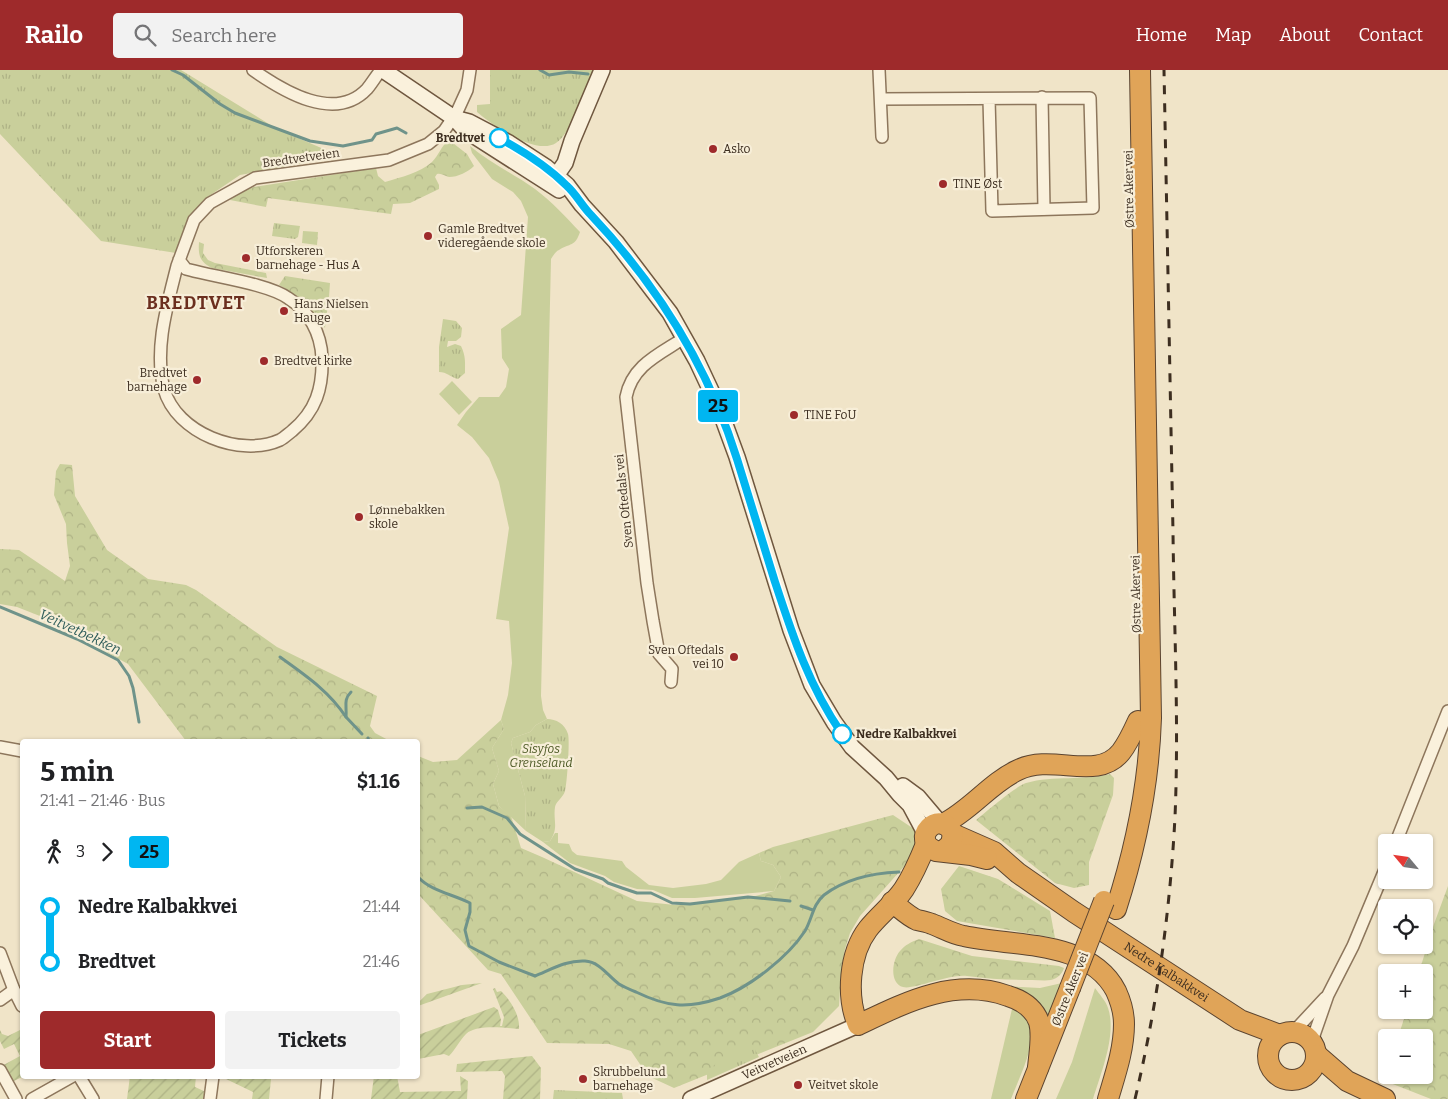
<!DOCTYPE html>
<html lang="en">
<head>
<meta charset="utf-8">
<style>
  :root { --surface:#fff; --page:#f2f2f2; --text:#202124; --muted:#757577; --accent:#9e2a2b }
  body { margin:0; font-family:Bitter,serif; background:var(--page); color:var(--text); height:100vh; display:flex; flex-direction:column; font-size:19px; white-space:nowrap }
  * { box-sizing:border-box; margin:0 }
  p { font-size:16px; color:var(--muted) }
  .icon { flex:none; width:28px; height:28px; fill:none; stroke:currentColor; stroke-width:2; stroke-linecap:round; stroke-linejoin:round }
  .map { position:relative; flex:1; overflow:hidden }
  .drawer { position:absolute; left:20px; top:669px; width:400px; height:340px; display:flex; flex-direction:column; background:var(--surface); border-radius:5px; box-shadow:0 1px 4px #0004 }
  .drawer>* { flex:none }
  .badge { padding:0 10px; border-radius:4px; font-size:18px; line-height:32px }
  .needle { width:32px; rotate:299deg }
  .tools { position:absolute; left:1378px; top:764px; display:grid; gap:10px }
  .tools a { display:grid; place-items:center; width:55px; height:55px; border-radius:5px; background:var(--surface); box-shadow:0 1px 4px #0004; font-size:25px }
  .map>.badge { position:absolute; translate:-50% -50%; box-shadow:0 0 0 2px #fff }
  .legs { display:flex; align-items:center; gap:8px; height:55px; padding:0 20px; font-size:16px }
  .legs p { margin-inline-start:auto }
  .headline { display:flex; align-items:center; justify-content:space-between; height:85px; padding:0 20px }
  h1 { font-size:28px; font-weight:700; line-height:38px }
  .cta { display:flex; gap:10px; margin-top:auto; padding:10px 20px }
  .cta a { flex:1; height:58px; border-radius:5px; background:var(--accent); color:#fff; font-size:20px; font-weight:700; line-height:58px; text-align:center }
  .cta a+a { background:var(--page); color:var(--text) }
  ul { padding:0 20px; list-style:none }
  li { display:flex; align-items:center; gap:18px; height:55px; font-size:19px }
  li i { display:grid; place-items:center; width:8px; height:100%; margin:0 6px; background:currentColor }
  li i::after { content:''; width:12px; height:12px; margin:-6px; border:4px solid; border-radius:50%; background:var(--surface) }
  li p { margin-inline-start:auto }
  li:first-child i { background:linear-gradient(#0000 50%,currentColor 0) }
  li:last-child i { background:linear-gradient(currentColor 50%,#0000 0) }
  header { display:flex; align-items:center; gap:30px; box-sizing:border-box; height:70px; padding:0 25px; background:var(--accent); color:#fff }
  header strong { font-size:24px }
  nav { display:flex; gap:28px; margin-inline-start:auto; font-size:18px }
  .search { width:350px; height:45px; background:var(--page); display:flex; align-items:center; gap:12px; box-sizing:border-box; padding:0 18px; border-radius:5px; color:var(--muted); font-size:19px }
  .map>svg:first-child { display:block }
</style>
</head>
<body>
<header>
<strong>Railo</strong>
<div class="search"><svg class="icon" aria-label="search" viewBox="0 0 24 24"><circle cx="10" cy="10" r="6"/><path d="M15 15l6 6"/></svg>Search here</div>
<nav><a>Home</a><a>Map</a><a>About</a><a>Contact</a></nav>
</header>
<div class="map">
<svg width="1448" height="1029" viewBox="0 0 1448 1029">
  <defs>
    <pattern id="forest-crowns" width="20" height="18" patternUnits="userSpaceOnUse" patternTransform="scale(1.25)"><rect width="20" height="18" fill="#c9cf9b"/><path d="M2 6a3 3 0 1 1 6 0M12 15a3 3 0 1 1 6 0" fill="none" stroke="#aeb285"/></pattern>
    <pattern id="park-tufts" width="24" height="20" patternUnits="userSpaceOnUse" patternTransform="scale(1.25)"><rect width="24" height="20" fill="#c9cf9b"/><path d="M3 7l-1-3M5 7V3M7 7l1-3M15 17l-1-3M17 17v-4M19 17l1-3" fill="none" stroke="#aeb285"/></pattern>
    <pattern id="garden-furrows" width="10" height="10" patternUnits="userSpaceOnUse" patternTransform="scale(1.25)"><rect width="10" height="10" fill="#c9cf9b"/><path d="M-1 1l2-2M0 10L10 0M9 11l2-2" fill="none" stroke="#aeb285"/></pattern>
  </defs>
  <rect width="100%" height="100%" fill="#f0e4c8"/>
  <!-- grass -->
  <g fill="#c9cf9b">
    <path d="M 470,76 C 490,93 514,104 535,119 C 552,132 566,147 580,162 C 575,177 570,173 559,180 C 556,181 553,186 551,189 L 541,626 L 543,640 L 547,649 L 536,655 L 530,662 L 513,668 L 511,673 L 525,726 L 526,761 L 499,736 L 493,714 L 499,701 L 492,678 L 504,659 L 501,650 L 508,625 L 512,593 L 509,551 L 496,549 L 509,458 L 499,412 L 489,388 L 472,367 L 457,355 L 466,342 L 479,327 L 499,327 L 506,317 L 509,299 L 502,288 L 501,259 L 521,245 L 528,147 L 521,131 L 513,122 L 492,109 L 472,83 Z"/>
    <path d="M 452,311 L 472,332 L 459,345 L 439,324 Z"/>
    <path d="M 555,763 L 558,763 L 558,773 L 569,774 L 572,781 L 577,785 L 622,791 L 626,797 L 649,815 L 673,818 L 706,814 L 721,810 L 739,792 L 759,783 L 761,791 L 773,795 L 781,807 L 774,821 L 695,828 L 672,828 L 653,820 L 637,819 L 614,812 L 605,806 L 570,793 L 543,772 L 550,771 Z"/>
    <path d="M 1062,913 L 1043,968 L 1004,916 L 1040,918 Z"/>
    <path d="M 1095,918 C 1099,924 1106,931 1108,938 C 1117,964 1101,1003 1093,1029 L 1056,1029 L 1072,992 Z"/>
    <path d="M 1012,939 C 1019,941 1025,943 1029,949 C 1040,968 1018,1010 1011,1029 L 991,1029 Z"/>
  </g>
  <!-- forest -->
  <g fill="url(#forest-crowns)">
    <path d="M 449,70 L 467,84 L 474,96 C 468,102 458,107 449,107 C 444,106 442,103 437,104 L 435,107 L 439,115 L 439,119 L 410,133 L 393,134 L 391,144 L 268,128 L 266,137 L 230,130 L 242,121 L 254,117 L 376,98 L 378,106 L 385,112 C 401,107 420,103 432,92 C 439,85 441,76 449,70 Z"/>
    <path d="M 199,172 L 204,174 L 203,183 L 208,190 L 215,193 L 266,203 L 267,208 L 212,198 C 200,192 198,186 199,172 Z"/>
    <path d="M 285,206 L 330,213 L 329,227 L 323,229 L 323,231 L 328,234 L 325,258 C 311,240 300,226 279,215 Z"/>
    <path d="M 60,394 L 72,395 L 75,426 L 107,480 L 148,509 L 186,515 L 196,520 L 277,577 L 377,626 L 370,656 L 375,663 L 390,671 L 186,671 L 128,594 L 45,548 L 17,537 L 0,534 L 0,479 L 19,480 L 65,511 L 70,496 L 67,473 L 66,454 L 54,425 L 56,401 Z"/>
    <path d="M 501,650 L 504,659 L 492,678 L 499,701 L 493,714 L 499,736 L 511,746 L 521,778 L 542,787 L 637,831 L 675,835 L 748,828 L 774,821 L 781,807 L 773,795 L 761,791 L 759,783 L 773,777 L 893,745 L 917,761 L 916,783 L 860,846 L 850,863 L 845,879 L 841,903 L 839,936 L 813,962 L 674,1018 L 648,1006 L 631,981 L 609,974 L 547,973 L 501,904 L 488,900 L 418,824 L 418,686 L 433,692 L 457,690 Z"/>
    <path d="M 1110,704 L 1114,708 L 1113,725 L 1089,792 L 1089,815 L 1074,818 L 1055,813 L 976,750 C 986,742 1016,716 1026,713 C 1054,705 1083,711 1110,704 Z"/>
    <path d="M 959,796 L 998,809 L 1050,841 L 1055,868 L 957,851 L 945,841 L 941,819 Z"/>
    <path d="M 1448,816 L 1448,1029 L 1431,1029 L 1385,1011 L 1387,1005 L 1424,1005 L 1424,968 L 1398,967 L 1407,940 L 1424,940 L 1424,902 L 1419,902 L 1434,854 Z"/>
    <path d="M 919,869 L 972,886 L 1059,896 L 1064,898 C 1062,904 1058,908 1051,910 C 1045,911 1038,910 1032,910 C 1010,910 989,909 967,906 C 948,904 914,920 903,917 C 889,913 892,890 900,881 C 905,875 911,872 919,869 Z"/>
  </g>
  <!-- park -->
  <g fill="url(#park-tufts)">
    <path d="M 0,0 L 181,0 L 277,59 L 340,86 L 240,105 L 206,128 L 191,147 L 176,183 L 101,171 L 0,64 Z"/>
    <path d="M 490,0 L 593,0 C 586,17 572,63 556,73 C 536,86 492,55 477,42 L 477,35 L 490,34 Z"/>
    <path d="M 274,153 L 300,156 L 298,167 L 295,169 L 272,166 Z"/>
    <path d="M 303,161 L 318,162 L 317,175 L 302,173 Z"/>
    <path d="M 443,249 L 456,251 L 462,258 L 461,267 L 456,271 L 448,271 L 447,277 L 455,274 L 461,276 C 466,287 465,292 465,303 L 458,309 C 450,307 447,302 439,302 L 439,277 Z"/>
    <path d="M 547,649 C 556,649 565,654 568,664 C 570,671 567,713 565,721 C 563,728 556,731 555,737 C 553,751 559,758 550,771 L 543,772 L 526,761 L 525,726 L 511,673 L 513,668 L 530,662 L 536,655 Z"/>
    <path d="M 752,974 L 759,987 L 707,1010 L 707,1002 L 722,988 Z"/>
    <path d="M 554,1020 L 622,1023 L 623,1029 L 553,1029 Z"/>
  </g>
  <!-- garden -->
  <g fill="url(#garden-furrows)">
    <path d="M 482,913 L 418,936 L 418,933 L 427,924 L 462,915 Z"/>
    <path d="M 495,918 L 497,922 L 501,921 C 511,931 520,945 519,959 C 505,958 477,954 466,964 C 459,971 456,979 449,986 L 444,984 L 418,989 L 418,965 L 494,937 L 498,940 L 501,950 L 500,956 L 502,956 L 504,947 L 493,919 Z"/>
    <path d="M 0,960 L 2,964 L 8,966 L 20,960 L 22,965 L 24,1006 L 12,1012 L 0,997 L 20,986 L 14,974 L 4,979 L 0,971 Z"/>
    <path d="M 532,986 L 541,998 L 540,1029 L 503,1029 L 505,1006 L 502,1001 L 456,1002 L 457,994 Z"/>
    <path d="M 130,1006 L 196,1006 L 195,1017 L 206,1022 L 205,1029 L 127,1029 Z"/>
    <path d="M 223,1006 L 242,1008 L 246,1006 L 281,1006 L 271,1009 L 269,1029 L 252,1029 L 253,1022 L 226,1009 Z"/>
    <path d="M 374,1006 L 397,1006 L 400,1022 L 461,1021 L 460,1006 L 468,1011 L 467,1029 L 371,1029 Z"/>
  </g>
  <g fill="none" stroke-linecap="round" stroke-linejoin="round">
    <!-- stream -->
    <g stroke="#6f938a" stroke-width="3">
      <path d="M 172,0 L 183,5 L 220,34 L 235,43 L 310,71 L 343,76 L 372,70 L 376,64 L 397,58 L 406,63"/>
      <path d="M 540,0 L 549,5 L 569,2 L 588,4"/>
      <path d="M 0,537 L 77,569 L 118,590 L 129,606 L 133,618 L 139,652"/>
      <path d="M 280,587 C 305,605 329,621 346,647"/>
      <path d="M 351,622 C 343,630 347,636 346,647 L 362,664"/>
      <path d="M 368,668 L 369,671"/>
      <path d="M 467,738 L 482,737 L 507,748 L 520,764 L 575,799 L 603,809 L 608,813 L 622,818 L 637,823 L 651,823 L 672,833 L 690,834 L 748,827 L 790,831"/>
      <path d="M 418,807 C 431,821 452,824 470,833 L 470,842 L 465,860 L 469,876 L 499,892 L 535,906 C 552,899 567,890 585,891 C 600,892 608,906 619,914 C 624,917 631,920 636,922 C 667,937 687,939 720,928 C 750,917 788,887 805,861 C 812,849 813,834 824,825 C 845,809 874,803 899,802"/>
      <path d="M 801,836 L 813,840"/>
    </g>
    <defs>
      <g id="street">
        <path d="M 253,0 C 283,21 335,53 367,19 C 372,13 376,6 381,0"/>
        <path d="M 879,0 L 882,67"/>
        <path d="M 1042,27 L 1044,139"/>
        <path d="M 881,29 L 1090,28 L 1093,138 L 992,141 L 989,29"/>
        <path d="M 179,190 L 186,199 L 190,200 C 216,207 268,214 288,228 C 309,241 321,263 322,288 C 323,318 316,341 292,361 C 288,364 284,368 280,370 C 240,388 176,363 164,319 C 154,279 167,236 177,196 L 194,150 L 210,133 L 255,108 L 389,90 L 428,74 L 444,61 L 457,42 L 467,20 L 470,0"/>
        <path d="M 671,612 L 672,599 L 659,584 L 653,551 L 647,513 L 626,327 C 632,295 660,284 684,268"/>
        <path d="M 0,677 L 22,681"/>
        <path d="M 1396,772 L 1448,641"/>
        <path d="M 0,883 L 14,920 L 22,936"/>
        <path d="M 0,930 L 14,920"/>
        <path d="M 1292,962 L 1299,956 L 1325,928"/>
        <path d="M 1312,971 L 1328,925 L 1353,876 L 1386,797"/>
        <path d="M 0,1000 L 16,1029"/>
        <path d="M 79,1006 L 93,1029"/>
        <path d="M 32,1029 L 73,1006"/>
        <path d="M 210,1029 L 213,1006"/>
        <path d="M 326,1029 L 328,1006"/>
      </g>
      <g id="secondary">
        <path d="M 383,0 L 454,48 L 465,60 L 559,120"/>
        <path d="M 454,48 L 469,52 L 509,73 L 546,97 L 567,115 L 582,135 L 616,172 L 670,243 L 697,291 L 719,338 L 737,387 L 791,560 L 812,615 L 834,652 L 852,677 L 886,708 L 900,725 L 910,735 L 925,763"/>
        <path d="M 547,109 L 556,106 L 565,93 L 572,71 L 602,0"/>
        <path d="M 903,716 L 918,727 L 940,753"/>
        <path id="s1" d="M 691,1029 L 858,955"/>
      </g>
      <g id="highway">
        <path d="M 943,754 C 971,740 990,713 1018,700 C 1053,683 1097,712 1121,682 C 1128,673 1133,662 1138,651"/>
        <path id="s2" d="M 953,764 L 994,782 L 1018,803 L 1074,842 L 1240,950 L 1280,965"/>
        <path d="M 926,774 C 920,789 913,805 904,819 C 894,834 879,845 868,859 C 849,884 846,926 858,955 C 906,932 955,907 1008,926 C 1021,930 1034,938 1039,952 C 1043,966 1039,984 1038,998"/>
        <path d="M 943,781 L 951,774 L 953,764 C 940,736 908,770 936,781 L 971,785 L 987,789"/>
        <path d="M 892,832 C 900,838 908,846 917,850 C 922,851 927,852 932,854 C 943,858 952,864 964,866 C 1013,877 1089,869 1116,921 C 1121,932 1124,943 1124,954 C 1124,980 1115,1005 1108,1029"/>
        <path d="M 1116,839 C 1136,777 1149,714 1151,648 L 1140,0"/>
        <circle cx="1292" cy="986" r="24"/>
        <path d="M 1317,985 L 1347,1011 L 1385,1029"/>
        <path d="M 1026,1029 L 1070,918"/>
      </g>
    </defs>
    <!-- street casing -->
    <use href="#street" stroke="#8d765c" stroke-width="14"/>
    <!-- secondary casing -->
    <use href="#secondary" stroke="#6f573f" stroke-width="18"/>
    <!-- highway casing -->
    <use href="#highway" stroke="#5b4430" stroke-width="22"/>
    <!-- street -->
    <use href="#street" stroke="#faf1dc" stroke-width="11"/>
    <!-- secondary -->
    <use href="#secondary" stroke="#faf1dc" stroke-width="15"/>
    <!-- highway -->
    <use href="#highway" stroke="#e0a458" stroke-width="20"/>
    <!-- rail -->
    <path stroke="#3d2e20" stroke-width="3" stroke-dasharray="9 9" stroke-linecap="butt" d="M 1135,1029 C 1157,936 1170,842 1175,747 C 1179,652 1174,557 1173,462 C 1170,308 1167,154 1164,0"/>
    <defs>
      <path id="highway-bridge" d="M 1070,918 L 1104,831"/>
    </defs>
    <!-- highway-bridge casing -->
    <use href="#highway-bridge" stroke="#5b4430" stroke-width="22" stroke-linecap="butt"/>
    <!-- highway-bridge -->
    <use href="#highway-bridge" stroke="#e0a458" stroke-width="20"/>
  </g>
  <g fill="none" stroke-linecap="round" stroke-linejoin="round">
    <defs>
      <path id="line-1" d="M 499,68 C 523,81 547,96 567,116 C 576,124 582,136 591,145 C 657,215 708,296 737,389 C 750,430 762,471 775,512 C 793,567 809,616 842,664"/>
    </defs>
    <!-- line-1 casing -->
    <use href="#line-1" stroke="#fff" stroke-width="11"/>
    <!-- line-1 -->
    <use href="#line-1" stroke="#00b6f1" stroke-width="8"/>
  </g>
  <!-- markers -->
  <g fill="#fff" stroke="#00b6f1" stroke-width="2.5">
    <circle cx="499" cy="68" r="9"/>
    <circle cx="842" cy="664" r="9"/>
  </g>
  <g fill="#9e2a2b" stroke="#f7eed8" stroke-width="2">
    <circle cx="713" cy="79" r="5"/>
    <circle cx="943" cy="114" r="5"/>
    <circle cx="428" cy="166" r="5"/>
    <circle cx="246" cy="188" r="5"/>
    <circle cx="284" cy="241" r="5"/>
    <circle cx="264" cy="291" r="5"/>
    <circle cx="197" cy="310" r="5"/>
    <circle cx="794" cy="345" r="5"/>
    <circle cx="359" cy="447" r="5"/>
    <circle cx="734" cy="587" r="5"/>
    <circle cx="583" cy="1009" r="5"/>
    <circle cx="798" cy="1015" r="5"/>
  </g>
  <g text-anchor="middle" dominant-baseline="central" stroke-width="4.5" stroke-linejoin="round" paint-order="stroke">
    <!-- stop labels -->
    <g font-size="12" font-weight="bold" fill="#3d2e20" stroke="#f7eed8" text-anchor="end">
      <text x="485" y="68">Bredtvet</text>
      <text x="856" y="664" text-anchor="start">Nedre Kalbakkvei</text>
    </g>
    <!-- poi labels -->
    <g font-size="12" fill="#3d2e20" stroke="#f7eed8" text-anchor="start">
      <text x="723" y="79">Asko</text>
      <text x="953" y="114">TINE Øst</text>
      <text x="438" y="159">Gamle Bredtvet<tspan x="438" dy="14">videregående skole</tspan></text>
      <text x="256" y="181">Utforskeren<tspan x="256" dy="14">barnehage - Hus A</tspan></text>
      <text x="294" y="234">Hans Nielsen<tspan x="294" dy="14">Hauge</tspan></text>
      <text x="274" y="291">Bredtvet kirke</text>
      <text x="187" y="303" text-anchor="end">Bredtvet<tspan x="187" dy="14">barnehage</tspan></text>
      <text x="804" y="345">TINE FoU</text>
      <text x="369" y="440">Lønnebakken<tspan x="369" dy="14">skole</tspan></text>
      <text x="724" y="580" text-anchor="end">Sven Oftedals<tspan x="724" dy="14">vei 10</tspan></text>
      <text x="593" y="1002">Skrubbelund<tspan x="593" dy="14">barnehage</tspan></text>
      <text x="808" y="1015">Veitvet skole</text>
    </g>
    <!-- street labels -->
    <g font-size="12" fill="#3d2e20" stroke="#f7eed8">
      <text transform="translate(301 88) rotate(-8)">Bredtvetveien</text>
      <text transform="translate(1129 119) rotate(-91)">Østre Aker vei</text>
      <text transform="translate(624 431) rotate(-96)">Sven Oftedals vei</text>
      <text transform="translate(1136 524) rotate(-91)">Østre Aker vei</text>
      <text stroke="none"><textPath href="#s2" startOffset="255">Nedre Kalbakkvei</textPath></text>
      <text transform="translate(1070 919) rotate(-68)">Østre Aker vei</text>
      <text stroke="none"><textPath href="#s1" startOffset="91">Veitvetveien</textPath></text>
    </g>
    <!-- park labels -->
    <g font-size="12" font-style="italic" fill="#4d5a26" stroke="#f7eed8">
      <text x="541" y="679">Sisyfos<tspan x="541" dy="14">Grenseland</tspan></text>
    </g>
    <!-- water labels -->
    <g font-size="14" font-style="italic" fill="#2f5d5a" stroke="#f7eed8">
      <text transform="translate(80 562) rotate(25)">Veitvetbekken</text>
    </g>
    <!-- district labels -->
    <g font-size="18" font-weight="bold" letter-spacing="1" fill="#6b2e1e" stroke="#f7eed8">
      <text x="196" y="233">BREDTVET</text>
    </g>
  </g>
</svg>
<div class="tools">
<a><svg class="needle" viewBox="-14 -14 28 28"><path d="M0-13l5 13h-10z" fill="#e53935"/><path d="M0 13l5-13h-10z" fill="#757577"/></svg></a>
<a><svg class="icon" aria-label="locate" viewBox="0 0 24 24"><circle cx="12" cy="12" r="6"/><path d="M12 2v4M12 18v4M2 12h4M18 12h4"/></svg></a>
<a>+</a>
<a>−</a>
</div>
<b class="badge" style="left:718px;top:336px;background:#00b6f1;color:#111">25</b>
<section class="drawer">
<div class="headline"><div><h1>5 min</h1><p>21:41 – 21:46 · Bus</p></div><b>$1.16</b></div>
<div class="legs"><svg class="icon" aria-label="walk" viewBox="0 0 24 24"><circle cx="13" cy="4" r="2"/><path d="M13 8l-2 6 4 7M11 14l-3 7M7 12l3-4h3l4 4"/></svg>3<svg class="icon" aria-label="forward" viewBox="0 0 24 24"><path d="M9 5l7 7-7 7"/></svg><b class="badge" style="background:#00b6f1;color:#111">25</b></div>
<ul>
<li><i style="color:#00b6f1"></i><b>Nedre Kalbakkvei</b><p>21:44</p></li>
<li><i style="color:#00b6f1"></i><b>Bredtvet</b><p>21:46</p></li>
</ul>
<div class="cta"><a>Start</a><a>Tickets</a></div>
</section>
</div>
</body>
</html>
